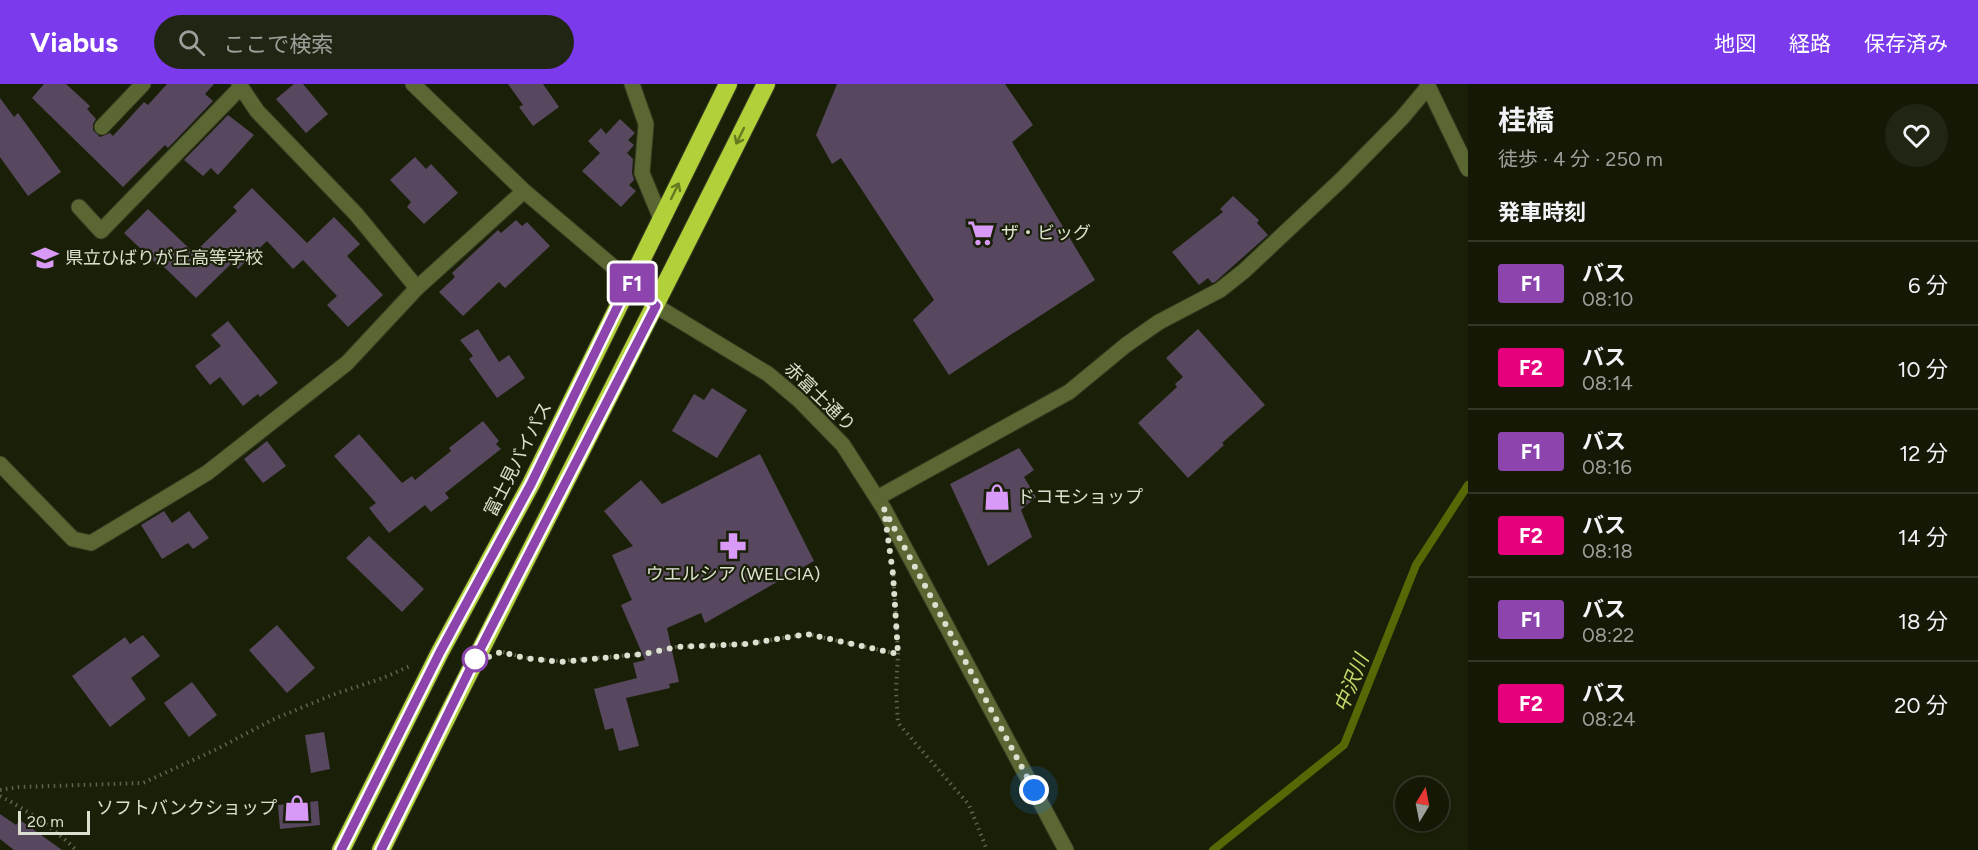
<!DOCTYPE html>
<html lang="ja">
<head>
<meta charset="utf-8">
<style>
  :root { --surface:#141805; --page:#212513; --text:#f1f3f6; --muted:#9da09a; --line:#333727; --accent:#7c3aed }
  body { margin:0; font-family:Figtree,"Noto Sans JP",sans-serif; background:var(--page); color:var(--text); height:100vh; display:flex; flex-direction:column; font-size:22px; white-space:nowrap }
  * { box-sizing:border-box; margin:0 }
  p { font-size:20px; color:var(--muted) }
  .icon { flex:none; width:33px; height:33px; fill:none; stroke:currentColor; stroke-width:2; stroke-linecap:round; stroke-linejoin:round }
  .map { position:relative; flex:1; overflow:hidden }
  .drawer { display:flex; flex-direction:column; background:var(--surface); width:510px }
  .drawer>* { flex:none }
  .badge { padding:0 12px; border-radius:4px; font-size:21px; line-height:39px }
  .needle { width:39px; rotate:10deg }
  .tools { position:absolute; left:1395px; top:693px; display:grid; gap:12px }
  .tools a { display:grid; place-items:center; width:54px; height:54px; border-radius:50%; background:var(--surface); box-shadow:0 2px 4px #0004,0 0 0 2px var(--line); font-size:30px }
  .scale { position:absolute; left:18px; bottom:15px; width:72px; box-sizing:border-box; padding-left:6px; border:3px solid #dbe0d0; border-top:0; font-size:16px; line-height:21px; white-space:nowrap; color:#dbe0d0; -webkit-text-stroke:4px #1a2007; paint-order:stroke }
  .you { position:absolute; width:30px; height:30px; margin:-15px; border:4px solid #fff; border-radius:50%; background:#1a73e8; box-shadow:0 0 0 9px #1a73e833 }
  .map>.badge { position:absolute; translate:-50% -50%; box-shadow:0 0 0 3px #fff }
  h2 { padding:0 30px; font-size:22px; line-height:54px }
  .round { display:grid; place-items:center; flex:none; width:63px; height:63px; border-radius:32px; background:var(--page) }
  .overview { display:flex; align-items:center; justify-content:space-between; height:102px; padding:0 30px }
  h1 { font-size:28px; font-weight:700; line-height:45px }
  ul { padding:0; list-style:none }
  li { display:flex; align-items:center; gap:18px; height:84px; padding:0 30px; border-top:2px solid var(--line) }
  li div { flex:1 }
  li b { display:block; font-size:22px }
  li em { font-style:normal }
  li .badge { min-width:66px; font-weight:700; text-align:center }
  header { display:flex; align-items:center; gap:36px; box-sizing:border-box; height:84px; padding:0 30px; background:var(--accent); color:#fff }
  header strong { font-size:28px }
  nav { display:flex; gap:33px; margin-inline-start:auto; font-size:21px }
  .search { width:420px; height:54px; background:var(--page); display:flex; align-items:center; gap:15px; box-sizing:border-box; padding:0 21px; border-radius:33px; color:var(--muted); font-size:22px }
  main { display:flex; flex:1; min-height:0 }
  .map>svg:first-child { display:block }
</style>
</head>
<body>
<header>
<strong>Viabus</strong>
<div class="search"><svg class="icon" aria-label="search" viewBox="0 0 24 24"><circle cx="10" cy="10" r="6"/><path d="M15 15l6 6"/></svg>ここで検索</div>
<nav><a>地図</a><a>経路</a><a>保存済み</a></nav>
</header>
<main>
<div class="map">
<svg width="1468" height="766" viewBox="0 0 1468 766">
  <rect width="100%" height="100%" fill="#1a2007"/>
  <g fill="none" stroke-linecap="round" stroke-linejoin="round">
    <!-- stream -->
    <path stroke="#566706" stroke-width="8" d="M 1213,766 L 1344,661 L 1416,481 L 1468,401"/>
  </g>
  <!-- building -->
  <g fill="#57475f">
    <path d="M 44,0 L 66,0 L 90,22 L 87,25 L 96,35 L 93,40 L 93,46 L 100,53 L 110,49 L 113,52 L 144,18 L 148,21 L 167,0 L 214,0 L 205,10 L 213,17 L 169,63 L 168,64 L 165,61 L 123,103 L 32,14 Z"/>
    <path d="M 294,0 L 303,0 L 328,30 L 306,49 L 276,15 Z"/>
    <path d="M 508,0 L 543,0 L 559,23 L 533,42 L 519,23 L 523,21 Z"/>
    <path d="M 837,0 L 1005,0 L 1033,41 L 1012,58 L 1095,196 L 949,291 L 913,236 L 934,216 L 841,74 L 832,80 L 816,51 Z"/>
    <path d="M 0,14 L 14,33 L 18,29 L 61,88 L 28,112 L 0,73 Z"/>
    <path d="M 228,31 L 254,51 L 218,91 L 211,84 L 203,92 L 184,76 Z"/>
    <path d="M 620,35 L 635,49 L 628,56 L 634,61 L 627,69 L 633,75 L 632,89 L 634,96 L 629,101 L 636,107 L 621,123 L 582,87 L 600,69 L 588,57 L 601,44 L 606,50 Z"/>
    <path d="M 415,73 L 426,85 L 431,80 L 458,109 L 424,140 L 407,123 L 411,118 L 390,96 Z"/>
    <path d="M 252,104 L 307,159 L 334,133 L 360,160 L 347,172 L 383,211 L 348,243 L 327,221 L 337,212 L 303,176 L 293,185 L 267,157 L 238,185 L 232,179 L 196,214 L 162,181 L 160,183 L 124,149 L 148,125 L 194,169 L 237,127 L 233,123 Z"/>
    <path d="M 1233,112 L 1259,136 L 1257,139 L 1268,151 L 1215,198 L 1212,199 L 1208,194 L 1199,201 L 1172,168 L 1223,128 L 1220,125 Z"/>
    <path d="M 516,136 L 522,142 L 527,138 L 550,162 L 505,204 L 499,198 L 463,232 L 439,208 L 455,193 L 452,189 L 498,146 L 501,149 Z"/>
    <path d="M 228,237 L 278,299 L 260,313 L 258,310 L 243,322 L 220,293 L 210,301 L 195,282 L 221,262 L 211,251 Z"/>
    <path d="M 478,245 L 499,278 L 509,271 L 525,294 L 497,314 L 469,275 L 473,272 L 460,256 Z"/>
    <path d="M 1198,245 L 1265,321 L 1222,359 L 1224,361 L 1188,394 L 1138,339 L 1177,303 L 1175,300 L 1183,293 L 1166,274 Z"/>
    <path d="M 712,304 L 747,326 L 717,374 L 672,347 L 694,310 L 704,316 Z"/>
    <path d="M 483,337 L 499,357 L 496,360 L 501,365 L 445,409 L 449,414 L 431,428 L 425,421 L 389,449 L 369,424 L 376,419 L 334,372 L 359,350 L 402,399 L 412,392 L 415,396 L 451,367 L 449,364 Z"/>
    <path d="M 267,357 L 286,382 L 263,399 L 244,375 Z"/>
    <path d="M 1019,364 L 1034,386 L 1024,393 L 1036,413 L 1021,426 L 1032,453 L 988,482 L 950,400 Z"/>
    <path d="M 760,370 L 814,477 L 705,539 L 701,529 L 667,544 L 679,598 L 669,600 L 670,604 L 626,614 L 639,662 L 619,667 L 613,644 L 605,646 L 594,605 L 637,594 L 633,579 L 645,576 L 621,521 L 632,516 L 612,471 L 633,462 L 604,427 L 641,396 L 662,420 Z"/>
    <path d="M 164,427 L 172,439 L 189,427 L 209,454 L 193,465 L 188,459 L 162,475 L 141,441 Z"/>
    <path d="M 369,452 L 424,505 L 402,528 L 346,474 Z"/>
    <path d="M 277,541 L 315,584 L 287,609 L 249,566 Z"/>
    <path d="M 143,551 L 160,572 L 131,594 L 146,615 L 110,643 L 72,592 L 125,553 L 130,560 Z"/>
    <path d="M 192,598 L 217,631 L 189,653 L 164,619 Z"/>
    <path d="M 324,648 L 330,685 L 311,689 L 305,651 Z"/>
    <path d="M 318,717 L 320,741 L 280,745 L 278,721 Z"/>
    <path d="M 0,730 L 16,741 L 20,736 L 62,766 L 14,766 L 0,755 Z"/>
  </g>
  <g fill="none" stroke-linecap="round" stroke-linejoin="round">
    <defs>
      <g id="minor">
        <path d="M 239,0 L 257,27 L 356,130 L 417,204"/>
        <path d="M 413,0 L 524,107 L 630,197 L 656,222 L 768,290 L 799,316 L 843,361 L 884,425 L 1066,766"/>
        <path d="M 632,0 L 646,40 L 642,89 L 661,135"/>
        <path d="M 1427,0 L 1468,85"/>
        <path d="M 102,43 L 143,0"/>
        <path d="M 79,123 L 101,147 L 241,3"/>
        <path d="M 0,380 L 73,455 L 91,459 L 207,389 L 347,279 L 417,204 L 524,107"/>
        <path d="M 877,414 L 1069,308 L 1126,261 L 1159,238 L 1220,206 L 1244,187 L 1341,96 L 1402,34 L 1428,3"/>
      </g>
      <g id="highway">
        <path d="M 341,766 L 440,568 L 531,400 L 728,0"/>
        <path d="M 381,766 C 507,509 639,256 766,0"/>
      </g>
    </defs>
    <!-- minor casing -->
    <use href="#minor" stroke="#353b23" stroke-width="17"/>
    <!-- highway casing -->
    <use href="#highway" stroke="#353b23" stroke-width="20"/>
    <!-- path -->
    <g stroke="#5e644e" stroke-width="4" stroke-dasharray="1.5 4.5" stroke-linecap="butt">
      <path d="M 893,485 L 898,570 L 896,607 L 898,639 L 969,721 L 987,766"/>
      <path d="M 503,568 L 525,574 L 560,577 L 644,570 L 676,563 L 747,560 L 807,550 L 898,570"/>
      <path d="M 0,706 L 19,703 L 143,699 L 217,665 L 272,636 L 332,611 L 383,594 L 410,582"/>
      <path d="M 0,712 C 28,727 53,743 76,766"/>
    </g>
    <!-- minor -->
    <use href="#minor" stroke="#5b6732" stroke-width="15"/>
    <!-- highway -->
    <use href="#highway" stroke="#b2d039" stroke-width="18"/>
  </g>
  <!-- one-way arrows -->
  <defs><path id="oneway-shaft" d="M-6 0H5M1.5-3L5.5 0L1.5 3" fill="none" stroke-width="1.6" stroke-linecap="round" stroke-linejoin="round" transform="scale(1.5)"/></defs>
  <g stroke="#667820">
    <use href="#oneway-shaft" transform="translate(740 52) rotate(116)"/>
    <use href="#oneway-shaft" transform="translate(675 107) rotate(-64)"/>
  </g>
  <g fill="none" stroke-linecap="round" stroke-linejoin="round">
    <defs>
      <path id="line" d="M 341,766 L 440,568 L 531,400 L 630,197 L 656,222 L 473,579 L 381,766"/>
    </defs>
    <!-- line casing -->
    <use href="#line" stroke="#fff" stroke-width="14"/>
    <!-- line -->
    <use href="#line" stroke="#8e44ad" stroke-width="9"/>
    <!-- walk -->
    <path stroke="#dbe0d0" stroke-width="6" stroke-dasharray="0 10.8" d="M 475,575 L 473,579 L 501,568 L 525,574 L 560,578 L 644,570 L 676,563 L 747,560 L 807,550 L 898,570 L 893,490 L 884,425 L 1034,706"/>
  </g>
  <!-- icons -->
  <defs>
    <symbol id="supermarket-bare" viewBox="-9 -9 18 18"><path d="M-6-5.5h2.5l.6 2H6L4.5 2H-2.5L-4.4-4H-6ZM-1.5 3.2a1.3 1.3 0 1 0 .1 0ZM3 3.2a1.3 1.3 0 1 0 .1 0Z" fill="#d99af7" stroke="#1a2007" stroke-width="2.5" paint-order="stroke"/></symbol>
    <symbol id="school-bare" viewBox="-9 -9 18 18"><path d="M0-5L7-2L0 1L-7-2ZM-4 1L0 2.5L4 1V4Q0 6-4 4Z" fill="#d99af7" stroke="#1a2007" stroke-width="2.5" paint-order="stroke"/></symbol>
    <symbol id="shop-bare" viewBox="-9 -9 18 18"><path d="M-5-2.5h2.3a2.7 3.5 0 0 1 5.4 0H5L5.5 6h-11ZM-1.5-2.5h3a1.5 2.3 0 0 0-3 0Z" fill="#d99af7" stroke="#1a2007" stroke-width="2.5" paint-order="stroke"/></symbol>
    <symbol id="pharmacy-bare" viewBox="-9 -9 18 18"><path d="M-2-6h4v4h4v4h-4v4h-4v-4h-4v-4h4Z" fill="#d99af7" stroke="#1a2007" stroke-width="2.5" paint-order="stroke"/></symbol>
  </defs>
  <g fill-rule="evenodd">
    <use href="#supermarket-bare" x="962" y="130" width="38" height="38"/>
    <use href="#school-bare" x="26" y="155" width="38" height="38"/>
    <use href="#shop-bare" x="978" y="394" width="38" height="38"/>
    <use href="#pharmacy-bare" x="714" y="443" width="38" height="38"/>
    <use href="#shop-bare" x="278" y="705" width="38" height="38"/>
  </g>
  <!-- markers -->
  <circle fill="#fff" stroke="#8e44ad" stroke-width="3" cx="475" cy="575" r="12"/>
  <g text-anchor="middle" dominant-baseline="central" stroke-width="4.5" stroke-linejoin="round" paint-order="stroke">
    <!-- poi labels -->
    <g font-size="18" fill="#dbe0d0" stroke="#1a2007" text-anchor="start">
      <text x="1001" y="149">ザ・ビッグ</text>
      <text x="65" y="174">県立ひばりが丘高等学校</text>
      <text x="1017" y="413">ドコモショップ</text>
      <text x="733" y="490" text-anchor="middle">ウエルシア (WELCIA)</text>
      <text x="277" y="724" text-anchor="end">ソフトバンクショップ</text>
    </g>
    <!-- street labels -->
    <g font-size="18" fill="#dbe0d0" stroke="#1a2007">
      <text transform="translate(820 313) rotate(44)">赤富士通り</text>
      <text transform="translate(518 375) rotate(-63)">富士見バイパス</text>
    </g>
    <!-- water labels -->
    <g font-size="20" font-style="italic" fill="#c2dc6b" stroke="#1a2007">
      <text transform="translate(1351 599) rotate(-68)">中沢川</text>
    </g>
  </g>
</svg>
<div class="tools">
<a><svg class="needle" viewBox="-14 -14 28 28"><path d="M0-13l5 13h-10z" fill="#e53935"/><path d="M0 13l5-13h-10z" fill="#9da09a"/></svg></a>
</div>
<div class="scale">20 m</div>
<div class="you" style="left:1034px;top:706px"></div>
<b class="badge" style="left:632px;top:199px;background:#8e44ad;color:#fff">F1</b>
</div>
<section class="drawer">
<div class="overview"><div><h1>桂橋</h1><p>徒歩 · 4 分 · 250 m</p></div><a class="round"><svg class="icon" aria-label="heart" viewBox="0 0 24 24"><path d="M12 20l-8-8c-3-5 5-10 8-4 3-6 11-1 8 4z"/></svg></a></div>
<h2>発車時刻</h2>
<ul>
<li><span class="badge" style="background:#8e44ad;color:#fff">F1</span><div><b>バス</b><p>08:10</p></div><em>6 分</em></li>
<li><span class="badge" style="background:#e6007e;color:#fff">F2</span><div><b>バス</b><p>08:14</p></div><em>10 分</em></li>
<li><span class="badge" style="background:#8e44ad;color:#fff">F1</span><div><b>バス</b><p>08:16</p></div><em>12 分</em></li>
<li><span class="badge" style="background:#e6007e;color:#fff">F2</span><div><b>バス</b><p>08:18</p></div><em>14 分</em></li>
<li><span class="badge" style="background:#8e44ad;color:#fff">F1</span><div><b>バス</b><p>08:22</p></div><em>18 分</em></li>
<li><span class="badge" style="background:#e6007e;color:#fff">F2</span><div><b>バス</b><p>08:24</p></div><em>20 分</em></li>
</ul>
</section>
</main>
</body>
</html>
